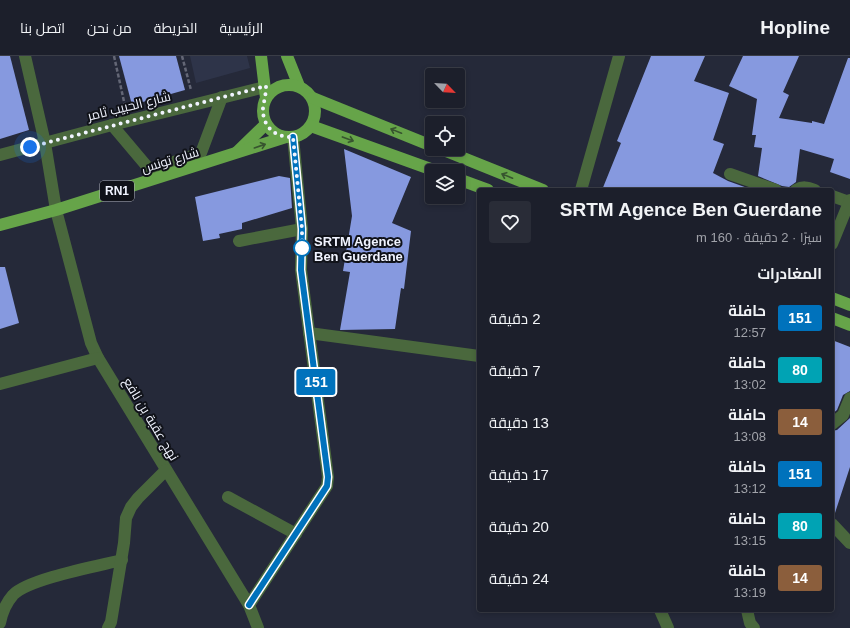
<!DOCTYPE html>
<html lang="ar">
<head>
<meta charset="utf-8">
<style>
  :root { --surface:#1c1f2b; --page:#292c37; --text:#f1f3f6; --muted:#a0a2a9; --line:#3a3d47 }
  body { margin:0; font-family:Arial,Cairo,sans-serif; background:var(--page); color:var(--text); direction:rtl; height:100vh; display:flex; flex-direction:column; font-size:15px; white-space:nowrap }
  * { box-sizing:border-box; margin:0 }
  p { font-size:13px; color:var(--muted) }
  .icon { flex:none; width:22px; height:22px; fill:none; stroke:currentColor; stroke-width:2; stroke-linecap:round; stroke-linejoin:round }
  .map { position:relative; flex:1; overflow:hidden; direction:ltr }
  .details { position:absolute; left:477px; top:132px; width:357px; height:424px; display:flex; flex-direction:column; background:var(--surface); border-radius:4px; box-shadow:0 2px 6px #0003,0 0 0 1px var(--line); direction:rtl }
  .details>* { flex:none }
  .badge { padding:0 8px; border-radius:3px; font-size:14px; line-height:26px }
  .needle { width:26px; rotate:115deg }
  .buttons { position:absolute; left:425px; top:12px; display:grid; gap:8px }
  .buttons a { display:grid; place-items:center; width:40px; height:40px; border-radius:4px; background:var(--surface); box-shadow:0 2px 6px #0003,0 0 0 1px var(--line); font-size:20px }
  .you { position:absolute; width:20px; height:20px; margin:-10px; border:3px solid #fff; border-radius:50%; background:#1a73e8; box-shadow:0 0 0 6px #1a73e833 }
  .map>.badge { position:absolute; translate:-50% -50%; box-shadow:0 0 0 2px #fff }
  h2 { padding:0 12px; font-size:15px; line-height:36px }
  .round { display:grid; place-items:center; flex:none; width:42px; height:42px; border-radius:4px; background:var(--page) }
  .summary { display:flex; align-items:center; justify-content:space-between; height:68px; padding:0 12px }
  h1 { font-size:19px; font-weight:700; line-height:30px }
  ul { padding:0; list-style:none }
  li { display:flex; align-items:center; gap:12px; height:52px; padding:0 12px }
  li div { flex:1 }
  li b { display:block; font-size:15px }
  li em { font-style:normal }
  li .badge { min-width:44px; font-weight:700; text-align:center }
  header { display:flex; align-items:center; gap:24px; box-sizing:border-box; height:56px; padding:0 20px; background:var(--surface); border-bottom:1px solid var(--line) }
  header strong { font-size:19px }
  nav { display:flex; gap:22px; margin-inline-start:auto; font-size:14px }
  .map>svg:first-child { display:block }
</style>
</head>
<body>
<header>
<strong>Hopline</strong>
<nav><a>الرئيسية</a><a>الخريطة</a><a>من نحن</a><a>اتصل بنا</a></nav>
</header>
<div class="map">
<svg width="850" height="572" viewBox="0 0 850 572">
  <rect width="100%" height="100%" fill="#252939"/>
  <!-- built -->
  <path fill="#2e3449" d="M 190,0 L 247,0 L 250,12 L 196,27 Z"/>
  <!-- building -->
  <g fill="#8699df">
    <path d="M 0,0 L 10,0 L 29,74 L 0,83 Z"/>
    <path d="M 119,0 L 176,0 L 185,34 L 132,49 Z"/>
    <path d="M 651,0 L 705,0 L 694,25 L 729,37 L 713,84 L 724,88 L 713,117 L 728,125 L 753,134 L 602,134 L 621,87 L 617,85 Z"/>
    <path d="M 743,0 L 799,0 L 783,36 L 789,39 L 779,62 L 812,67 L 812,65 L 824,68 L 848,2 L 850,2 L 850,123 L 830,116 L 834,103 L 800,93 L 796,126 L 789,131 L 782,130 L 758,120 L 762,92 L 754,91 L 756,79 L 752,79 L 757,43 L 729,30 Z"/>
    <path d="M 344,93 L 411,121 L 392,167 L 411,175 L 404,233 L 401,232 L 395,273 L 340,274 L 350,216 L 343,215 L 352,160 Z"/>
    <path d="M 279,120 L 290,122 L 292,152 L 242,167 L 242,173 L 219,178 L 220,182 L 203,185 L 195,141 Z"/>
    <path d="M 0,211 L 5,211 L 19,267 L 0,273 Z"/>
    <path d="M 832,284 L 850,291 L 850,335 L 843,339 L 837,354 L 832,358 Z"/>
    <path d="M 850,362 L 850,411 L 835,457 L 832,457 L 832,375 L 837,374 Z"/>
  </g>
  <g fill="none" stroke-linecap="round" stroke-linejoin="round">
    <!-- path -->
    <g stroke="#646776" stroke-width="2.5" stroke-dasharray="4 2" stroke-linecap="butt">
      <path d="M 114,0 L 125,50"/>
      <path d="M 182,0 L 191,34"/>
    </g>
    <!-- minor -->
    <g stroke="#4a683d" stroke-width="12">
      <path d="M 25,0 L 45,87 L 56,154 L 91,287 L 98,302 L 249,549 L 258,572"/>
      <path d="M 112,69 L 150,114 L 201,97 L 222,41"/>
      <path d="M 0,99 L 112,69 L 265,31"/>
      <path d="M 730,118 L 776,134"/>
      <path d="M 581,134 L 619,0"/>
      <path d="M 796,134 C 803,130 807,131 815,134"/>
      <path d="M 832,140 L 849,146"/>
      <path d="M 239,185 L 302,173"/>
      <path d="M 832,188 L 850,144"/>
      <path d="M 309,277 L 479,300"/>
      <path d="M 0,328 L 98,302"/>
      <path d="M 832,368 L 843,359 L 850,342"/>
      <path d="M 228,441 L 296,478"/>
      <path d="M 832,468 L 850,487"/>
      <path d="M 249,549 L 327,430 L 328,421 L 301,214 L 302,173 L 293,81"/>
      <path d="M 660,554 L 668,572"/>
      <path d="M 747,554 L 750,567 L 754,572"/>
      <path d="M 0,567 C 2,556 6,547 13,539 C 28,523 98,510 122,504"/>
      <path d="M 108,572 L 111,566 L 124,487 L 126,462 L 131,451 L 138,442 L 166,414"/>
    </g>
    <!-- major -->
    <g stroke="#66a449" stroke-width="12">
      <path d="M 261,0 L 266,42"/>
      <path d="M 287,0 L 299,30"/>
      <circle cx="289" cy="55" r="26"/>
      <path d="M 313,42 L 432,90"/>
      <path d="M 311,70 L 436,115"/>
      <path d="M 441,93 L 543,134"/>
      <path d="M 237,96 L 266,68"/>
      <path d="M 458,123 L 488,134"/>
      <path d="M 0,169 L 56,154 L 286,81"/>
      <path d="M 832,242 L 850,249"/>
      <path d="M 832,262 L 850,269"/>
    </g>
  </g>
  <!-- one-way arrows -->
  <defs><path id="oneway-shaft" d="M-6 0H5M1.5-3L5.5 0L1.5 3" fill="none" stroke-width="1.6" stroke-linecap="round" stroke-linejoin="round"/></defs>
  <g stroke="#37542f">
    <use href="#oneway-shaft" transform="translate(396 75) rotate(-158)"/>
    <use href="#oneway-shaft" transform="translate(348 83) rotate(20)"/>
    <use href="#oneway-shaft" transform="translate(260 90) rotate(-19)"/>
    <use href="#oneway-shaft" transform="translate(507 120) rotate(-158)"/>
  </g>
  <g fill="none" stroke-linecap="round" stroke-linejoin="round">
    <defs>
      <path id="line" d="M 249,549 L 327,430 L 328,421 L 301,214 L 302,173 L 293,81"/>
    </defs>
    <!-- line casing -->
    <use href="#line" stroke="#fff" stroke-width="9"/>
    <!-- line -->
    <use href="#line" stroke="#0072bc" stroke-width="6"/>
    <!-- walk -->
    <path stroke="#f1f4ff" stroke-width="4" stroke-dasharray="0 7.2" d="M 30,91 L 266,30 C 266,39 264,45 263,52 C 262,71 276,82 293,81 L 302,173 L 302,192"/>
  </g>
  <!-- markers -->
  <circle fill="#fff" stroke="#0072bc" stroke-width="2" cx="302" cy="192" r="8"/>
  <g text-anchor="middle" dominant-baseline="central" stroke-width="4" stroke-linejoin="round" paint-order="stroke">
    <!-- shield labels -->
    <rect fill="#101219" stroke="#aeb0ba" stroke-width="1" x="100" y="125" width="34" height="20" rx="3"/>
    <g font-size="12" font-weight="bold" fill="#f1f4ff">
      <text x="117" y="135">RN1</text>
    </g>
    <!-- street labels -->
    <g font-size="13" fill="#f1f4ff" stroke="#101219">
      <text transform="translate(129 50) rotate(-14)">شارع الحبيب ثامر</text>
      <text transform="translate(170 104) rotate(-17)">شارع تونس</text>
      <text transform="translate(151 363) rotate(59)">نهج عقبة بن نافع</text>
    </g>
    <!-- stop labels -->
    <g font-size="13" font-weight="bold" fill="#f1f4ff" stroke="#101219" text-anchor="start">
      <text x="314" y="185">SRTM Agence<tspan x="314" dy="15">Ben Guerdane</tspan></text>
    </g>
  </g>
</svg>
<div class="buttons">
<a><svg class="needle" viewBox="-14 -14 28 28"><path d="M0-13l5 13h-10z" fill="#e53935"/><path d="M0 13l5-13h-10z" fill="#a0a2a9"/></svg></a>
<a><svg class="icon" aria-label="locate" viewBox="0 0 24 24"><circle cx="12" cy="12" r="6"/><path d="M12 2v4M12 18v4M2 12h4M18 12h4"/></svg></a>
<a><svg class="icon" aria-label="layers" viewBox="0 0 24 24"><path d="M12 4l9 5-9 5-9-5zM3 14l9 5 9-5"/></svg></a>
</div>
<div class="you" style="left:30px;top:91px"></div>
<b class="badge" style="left:316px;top:326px;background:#0072bc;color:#fff">151</b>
<section class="details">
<div class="summary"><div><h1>SRTM Agence Ben Guerdane</h1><p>سيرًا · 2 دقيقة · 160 m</p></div><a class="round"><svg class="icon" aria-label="heart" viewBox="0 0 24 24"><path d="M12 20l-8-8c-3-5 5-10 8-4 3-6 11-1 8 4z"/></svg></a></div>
<h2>المغادرات</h2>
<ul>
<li><span class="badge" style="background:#0072bc;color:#fff">151</span><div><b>حافلة</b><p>12:57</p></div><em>2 دقيقة</em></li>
<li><span class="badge" style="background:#00a3b4;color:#fff">80</span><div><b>حافلة</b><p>13:02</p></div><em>7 دقيقة</em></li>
<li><span class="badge" style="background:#8b5e3c;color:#fff">14</span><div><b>حافلة</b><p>13:08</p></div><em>13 دقيقة</em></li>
<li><span class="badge" style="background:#0072bc;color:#fff">151</span><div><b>حافلة</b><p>13:12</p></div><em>17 دقيقة</em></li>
<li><span class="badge" style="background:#00a3b4;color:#fff">80</span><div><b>حافلة</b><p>13:15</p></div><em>20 دقيقة</em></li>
<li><span class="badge" style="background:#8b5e3c;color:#fff">14</span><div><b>حافلة</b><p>13:19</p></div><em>24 دقيقة</em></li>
</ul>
</section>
</div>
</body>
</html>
